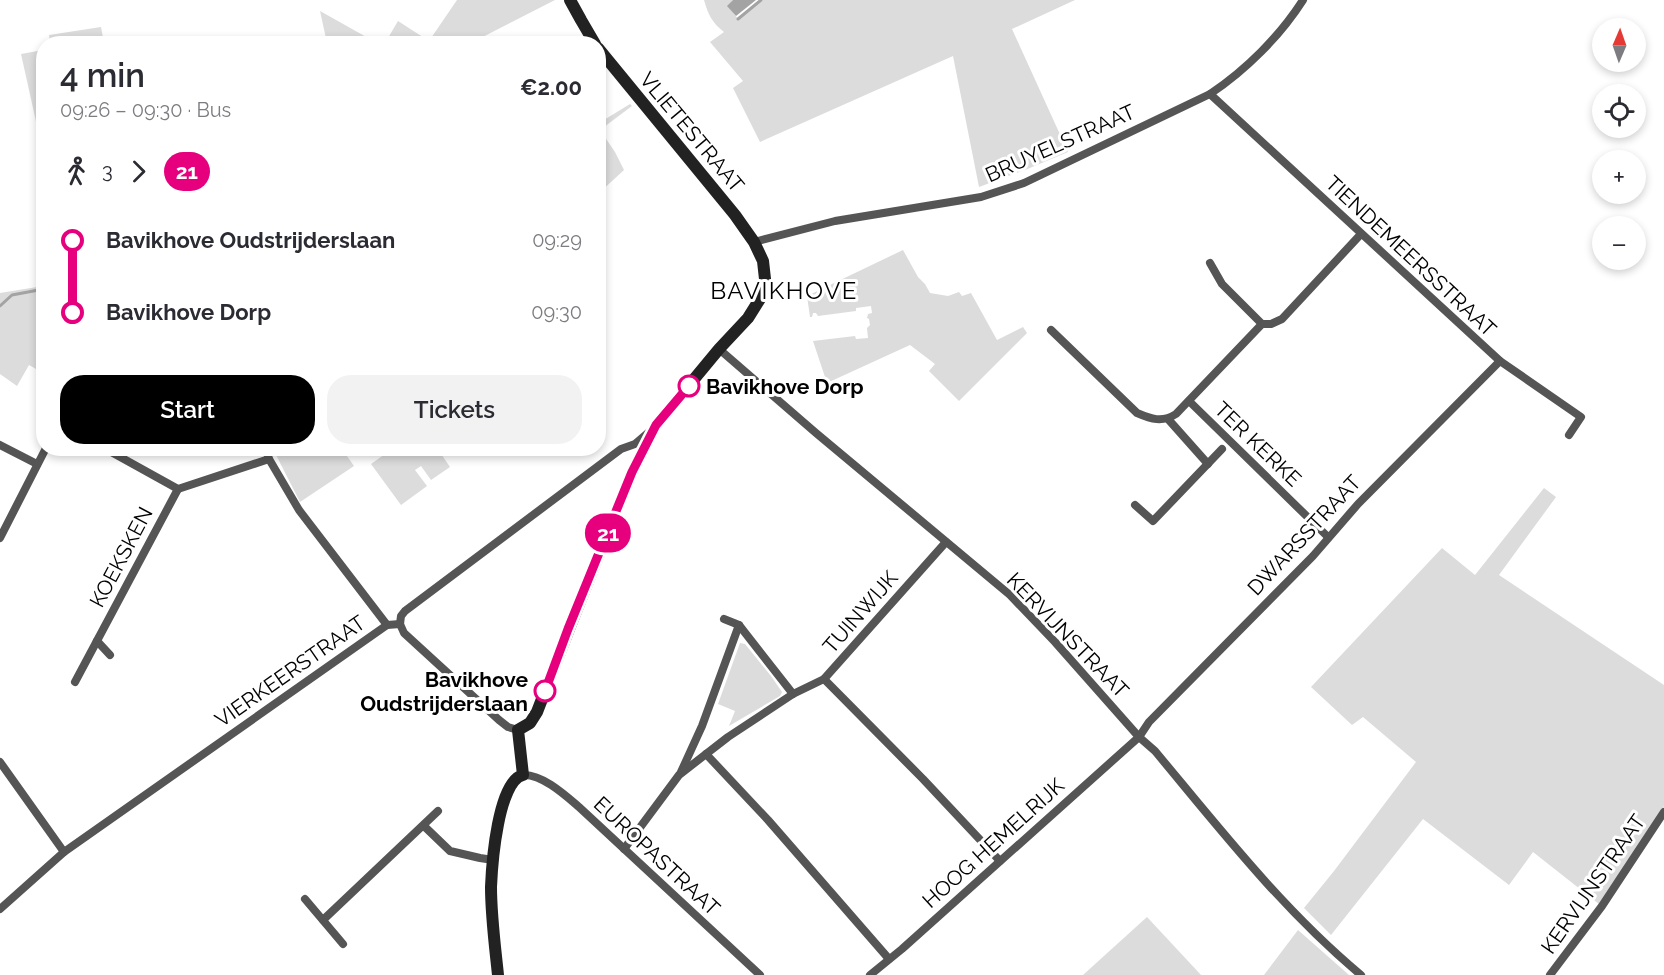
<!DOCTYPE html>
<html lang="en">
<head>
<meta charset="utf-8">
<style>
  :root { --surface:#fff; --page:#f2f2f3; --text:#2b2b33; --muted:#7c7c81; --accent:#000 }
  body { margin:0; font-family:Raleway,sans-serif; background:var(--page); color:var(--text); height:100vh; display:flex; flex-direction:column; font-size:22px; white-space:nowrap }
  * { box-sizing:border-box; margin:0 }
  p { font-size:20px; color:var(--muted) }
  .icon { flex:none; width:33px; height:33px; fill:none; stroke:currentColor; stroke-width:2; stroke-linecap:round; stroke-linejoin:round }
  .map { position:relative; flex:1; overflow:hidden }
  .panel { position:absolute; left:36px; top:36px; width:570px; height:420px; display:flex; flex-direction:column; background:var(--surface); border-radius:24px; box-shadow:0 3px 9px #0003 }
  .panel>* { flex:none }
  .badge { padding:0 12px; border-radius:20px; font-size:21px; line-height:39px }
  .needle { width:39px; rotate:2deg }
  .controls { position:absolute; left:1592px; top:18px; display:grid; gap:12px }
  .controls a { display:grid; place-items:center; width:54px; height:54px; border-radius:50%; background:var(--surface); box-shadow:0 3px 9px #0003; font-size:30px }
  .map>.badge { position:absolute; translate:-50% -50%; box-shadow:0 0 0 3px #fff }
  .legs { display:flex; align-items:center; gap:9px; height:66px; padding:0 24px; font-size:20px }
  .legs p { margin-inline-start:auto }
  .headline { display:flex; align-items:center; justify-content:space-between; height:102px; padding:0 24px }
  h1 { font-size:33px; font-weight:600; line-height:45px }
  .primary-button { display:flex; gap:12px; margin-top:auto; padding:12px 24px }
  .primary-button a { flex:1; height:69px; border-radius:24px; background:var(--accent); color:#fff; font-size:24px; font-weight:600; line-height:69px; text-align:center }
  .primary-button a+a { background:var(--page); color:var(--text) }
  ul { padding:0 24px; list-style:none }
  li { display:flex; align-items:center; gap:21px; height:72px; font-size:22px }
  li i { display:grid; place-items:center; width:9px; height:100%; margin:0 8px; background:currentColor }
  li i::after { content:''; width:15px; height:15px; margin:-8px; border:4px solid; border-radius:50%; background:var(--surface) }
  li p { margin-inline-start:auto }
  li:first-child i { background:linear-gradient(#0000 50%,currentColor 0) }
  li:last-child i { background:linear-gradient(currentColor 50%,#0000 0) }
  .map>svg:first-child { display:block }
</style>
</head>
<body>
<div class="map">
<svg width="1664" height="975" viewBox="0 0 1664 975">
  <rect width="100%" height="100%" fill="#fff"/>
  <!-- green -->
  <g fill="#dcdcdc">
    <path d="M 457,0 L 555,0 L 471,43 L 385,43 L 398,21 L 429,41 Z"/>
    <path d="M 704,0 L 733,0 L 728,6 L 738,19 L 761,0 L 1075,0 L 1012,29 L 1068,152 L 1025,170 L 979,187 L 953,56 L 760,142 L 733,88 L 743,81 L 710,42 L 724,32 C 712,23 708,14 704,0 Z"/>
    <path d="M 320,11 L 377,43 L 327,43 Z"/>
    <path d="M 101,27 L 104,43 L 50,43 L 49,35 Z"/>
    <path d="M 43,50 L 44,50 L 43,153 L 21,54 Z"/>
    <path d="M 630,104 L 632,106 L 600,130 L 615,152 L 624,170 L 599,193 L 599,123 Z"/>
    <path d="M 903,250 L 918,277 L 925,284 L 930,293 L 948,296 L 959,292 L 962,296 L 971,293 L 997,340 L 1023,327 L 1027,333 L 959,401 L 929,371 L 935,364 L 910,345 L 827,383 L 813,341 L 855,336 L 856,339 L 868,338 L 867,328 L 870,325 L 869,319 L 867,318 L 868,314 L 872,313 L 871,306 L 856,308 L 856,311 L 818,316 L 816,313 L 813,313 L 812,317 L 810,317 L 807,296 Z"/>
    <path d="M 43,286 L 43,373 L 29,365 L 17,386 L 0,374 L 0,293 Z"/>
    <path d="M 437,448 L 450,467 L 431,480 L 421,466 L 415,470 L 427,486 L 401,505 L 371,464 L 392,449 Z"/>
    <path d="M 273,449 L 342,449 L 354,466 L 300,502 Z"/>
    <path d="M 1544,488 L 1556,497 L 1499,575 L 1664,685 L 1664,806 L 1599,904 L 1533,852 L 1509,885 L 1423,819 L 1331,935 L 1304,908 L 1334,871 L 1416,762 L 1363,717 L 1352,725 L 1311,687 L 1442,548 L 1475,575 Z"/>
    <path d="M 740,643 L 745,644 L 771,676 L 782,692 L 780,696 L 729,726 L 735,711 L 718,704 Z"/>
    <path d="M 1147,917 L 1201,975 L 1083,975 Z"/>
    <path d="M 1298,930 L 1349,975 L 1264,975 Z"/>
  </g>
  <!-- water -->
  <path fill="#a3a3a3" d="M 733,0 L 756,0 L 736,16 L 727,6 Z"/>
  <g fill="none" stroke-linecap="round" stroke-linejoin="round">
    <!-- stream -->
    <g stroke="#a3a3a3" stroke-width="3">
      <path d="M 738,19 L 761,0"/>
      <path d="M 0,306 L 12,295 L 44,289"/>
    </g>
    <!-- street -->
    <g stroke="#555" stroke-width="8">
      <path d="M 1210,94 L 1500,361 L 1581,417 L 1569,435"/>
      <path d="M 754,242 L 835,221 L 981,197 L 1024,183 L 1210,94 C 1246,70 1280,36 1303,0"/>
      <path d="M 1210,263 L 1222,284 L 1262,324"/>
      <path d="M 1051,330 L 1137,413 C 1151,419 1162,423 1176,414 L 1262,324 L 1271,324 L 1282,319 L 1361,234"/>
      <path d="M 719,349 L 816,433 L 1010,595 L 1055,642 L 1139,737 L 1155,751 C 1220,829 1283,910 1361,975"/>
      <path d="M 1189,401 L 1328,537"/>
      <path d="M 1168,419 L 1208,464"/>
      <path d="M 0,445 L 37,464"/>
      <path d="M 104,448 L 178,489 L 269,459"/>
      <path d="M 266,448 L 269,459 L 299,510 L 387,625"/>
      <path d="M 1135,505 L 1153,521 L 1222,449"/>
      <path d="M 0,538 L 46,448"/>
      <path d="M 724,619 L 739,625 L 793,694"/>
      <path d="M 400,624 L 401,616 L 405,611 L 621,449 L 635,444 L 649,432"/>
      <path d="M 400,624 L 404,633 L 499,720 L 508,727 L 518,730"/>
      <path d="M 97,641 L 110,655"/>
      <path d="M 824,679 L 923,779 L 1000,861"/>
      <path d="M 75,682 L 178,489"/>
      <path d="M 706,754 L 768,820 L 889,959"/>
      <path d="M 0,762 L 64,852"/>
      <path d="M 681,772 L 702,726 L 739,625"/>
      <path d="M 523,775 C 542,774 565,795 579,807 L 760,975"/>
      <path d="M 424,826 L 450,851 L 480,858 L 493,860"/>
      <path d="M 624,849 L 679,775 L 728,737 L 793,694 L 824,679 L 946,542"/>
      <path d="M 305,899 L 343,944"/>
      <path d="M 0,909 L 64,852 L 387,625 L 400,624"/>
      <path d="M 323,920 L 438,811"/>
      <path d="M 870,975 L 902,949 L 1139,737 L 1149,722 L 1313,556 L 1358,504 L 1500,361"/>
      <path d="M 1550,975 L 1602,906 L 1664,812"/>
    </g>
    <!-- secondary -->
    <g stroke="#222" stroke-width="12">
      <path d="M 570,0 L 581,20 L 595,44"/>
      <path d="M 498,975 C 495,946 491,916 491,887 C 492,863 498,781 523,775 L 518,730 L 530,723 L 537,712 L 569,629 L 632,472 L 656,425 L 719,349 L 748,318 L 763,294 L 765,279 L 763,261 L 754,242 L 735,215 L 598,48"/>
    </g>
  </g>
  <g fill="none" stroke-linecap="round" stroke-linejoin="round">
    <defs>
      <path id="line-1" d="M 545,691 L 568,629 L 632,472 L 656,425 L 689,386"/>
    </defs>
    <!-- line-1 casing -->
    <use href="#line-1" stroke="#fff" stroke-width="14"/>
    <!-- line-1 -->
    <use href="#line-1" stroke="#e6007e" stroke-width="9"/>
  </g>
  <!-- markers -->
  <g fill="#fff" stroke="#e6007e" stroke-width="3">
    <circle cx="689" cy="386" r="10"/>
    <circle cx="545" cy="691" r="10"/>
  </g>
  <g text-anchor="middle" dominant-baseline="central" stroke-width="6" stroke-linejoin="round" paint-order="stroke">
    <!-- street labels -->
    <g font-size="21" fill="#000" stroke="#fff">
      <text transform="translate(692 132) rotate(50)">VLIETESTRAAT</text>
      <text transform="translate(1060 143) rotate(-24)">BRUYELSTRAAT</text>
      <text transform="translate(1411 256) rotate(43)">TIENDEMEERSSTRAAT</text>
      <text transform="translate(1258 444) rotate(44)">TER KERKE</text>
      <text transform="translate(1304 535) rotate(-47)">DWARSSTRAAT</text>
      <text transform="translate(121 557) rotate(-62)">KOEKSKEN</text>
      <text transform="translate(860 612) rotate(-49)">TUINWIJK</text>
      <text transform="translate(1068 635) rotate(46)">KERVIJNSTRAAT</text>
      <text transform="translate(290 671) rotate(-35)">VIERKEERSTRAAT</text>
      <text transform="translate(993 843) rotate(-42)">HOOG HEMELRIJK</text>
      <text transform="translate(657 856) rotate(43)">EUROPASTRAAT</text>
      <text transform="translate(1593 884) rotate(-55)">KERVIJNSTRAAT</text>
    </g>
    <!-- stop labels -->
    <g font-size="21" font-weight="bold" fill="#000" stroke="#fff" text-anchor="start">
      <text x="706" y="386">Bavikhove Dorp</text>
      <text x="528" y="679" text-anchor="end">Bavikhove<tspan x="528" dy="24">Oudstrijderslaan</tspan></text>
    </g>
    <!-- quarter labels -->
    <g font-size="24" letter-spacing="1.5" fill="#000" stroke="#fff">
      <text x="784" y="290">BAVIKHOVE</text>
    </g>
  </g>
</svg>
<div class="controls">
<a><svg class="needle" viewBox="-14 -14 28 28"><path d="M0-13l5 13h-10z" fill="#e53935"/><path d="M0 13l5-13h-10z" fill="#7c7c81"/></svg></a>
<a><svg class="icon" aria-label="locate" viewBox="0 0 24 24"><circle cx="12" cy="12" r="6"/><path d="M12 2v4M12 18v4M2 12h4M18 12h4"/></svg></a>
<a>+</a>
<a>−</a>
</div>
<b class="badge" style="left:608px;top:533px;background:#e6007e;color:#fff">21</b>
<section class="panel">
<div class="headline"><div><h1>4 min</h1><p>09:26 – 09:30 · Bus</p></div><b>€2.00</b></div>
<div class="legs"><svg class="icon" aria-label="walk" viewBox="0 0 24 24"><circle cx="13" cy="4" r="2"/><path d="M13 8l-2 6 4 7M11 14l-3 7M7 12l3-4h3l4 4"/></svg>3<svg class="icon" aria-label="forward" viewBox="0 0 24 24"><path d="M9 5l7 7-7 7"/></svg><b class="badge" style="background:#e6007e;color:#fff">21</b></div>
<ul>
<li><i style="color:#e6007e"></i><b>Bavikhove Oudstrijderslaan</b><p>09:29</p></li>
<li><i style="color:#e6007e"></i><b>Bavikhove Dorp</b><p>09:30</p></li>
</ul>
<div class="primary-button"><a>Start</a><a>Tickets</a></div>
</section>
</div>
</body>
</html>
